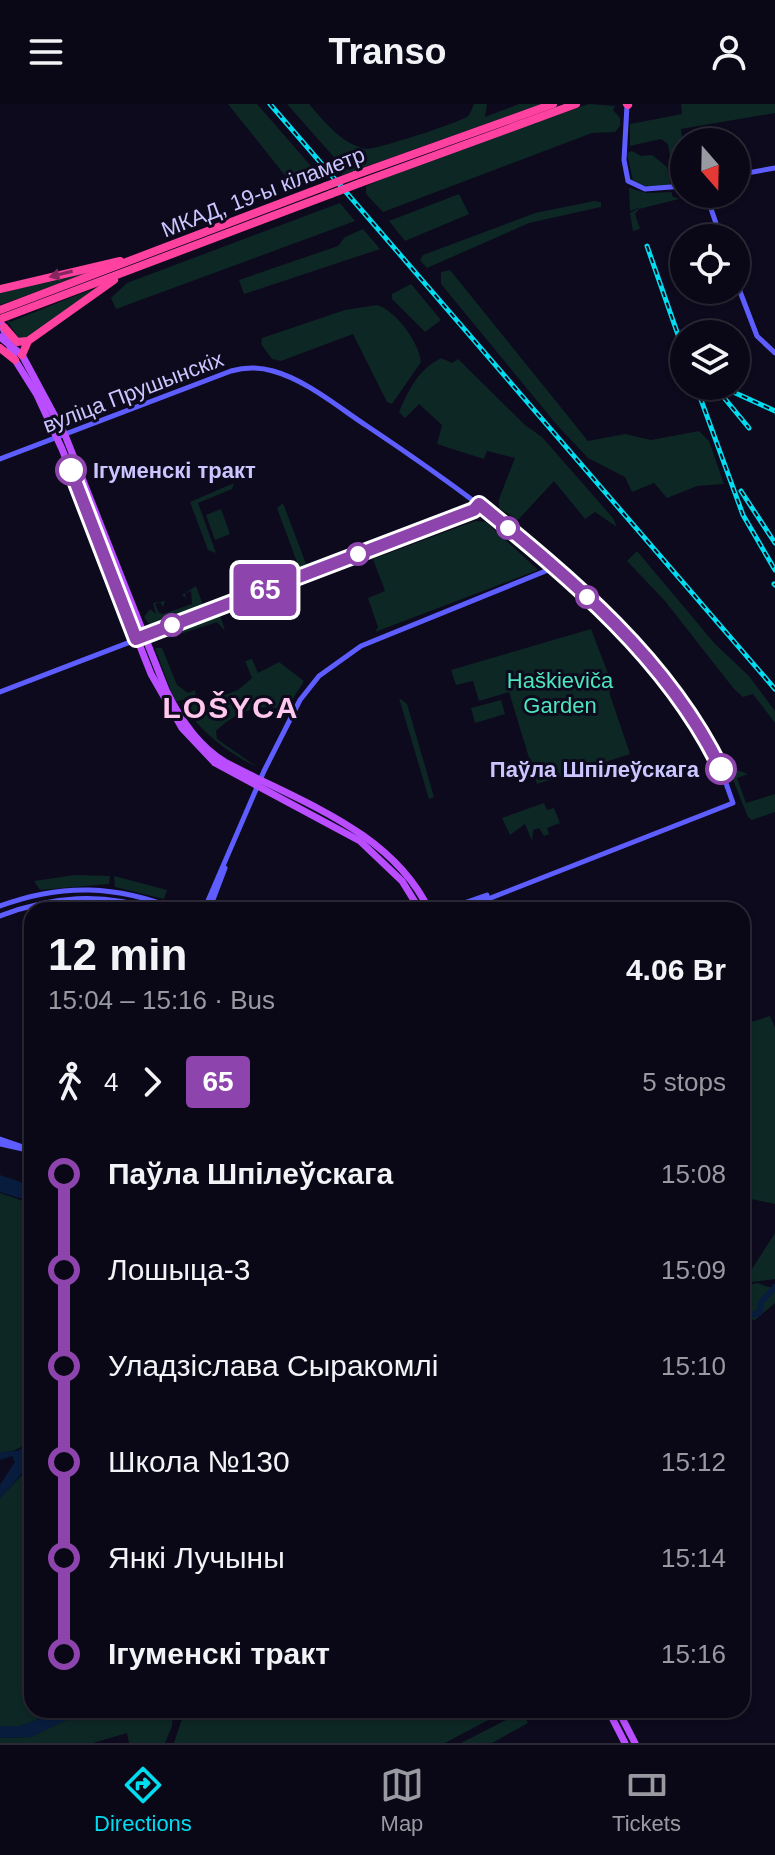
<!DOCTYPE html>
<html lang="en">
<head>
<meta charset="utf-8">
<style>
  :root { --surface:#0a0816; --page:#13111f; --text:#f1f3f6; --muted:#999aa1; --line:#2a2935; --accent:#00ddf1 }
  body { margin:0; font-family:Helvetica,sans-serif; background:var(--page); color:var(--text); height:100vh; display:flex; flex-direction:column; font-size:30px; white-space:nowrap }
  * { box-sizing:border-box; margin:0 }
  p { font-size:26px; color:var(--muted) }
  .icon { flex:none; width:44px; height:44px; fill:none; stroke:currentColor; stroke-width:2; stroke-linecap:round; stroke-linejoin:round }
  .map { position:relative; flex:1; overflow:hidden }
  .sheet { position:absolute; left:24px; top:798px; width:726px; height:816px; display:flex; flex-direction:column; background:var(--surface); border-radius:24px; box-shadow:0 2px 6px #0004,0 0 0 2px var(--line) }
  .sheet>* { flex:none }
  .badge { padding:0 16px; border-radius:6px; font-size:28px; line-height:52px }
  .needle { width:52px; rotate:160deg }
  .tools { position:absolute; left:670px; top:24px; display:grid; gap:16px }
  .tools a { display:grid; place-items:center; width:80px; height:80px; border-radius:50%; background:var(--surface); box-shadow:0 2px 6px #0004,0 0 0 2px var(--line); font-size:40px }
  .map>.badge { position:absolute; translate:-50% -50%; box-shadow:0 0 0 4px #fff }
  .legs { display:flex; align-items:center; gap:12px; height:88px; padding:0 24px; font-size:26px }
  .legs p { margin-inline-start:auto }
  .head { display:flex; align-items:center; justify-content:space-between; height:136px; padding:0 24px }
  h1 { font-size:44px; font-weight:700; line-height:60px }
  ul { padding:0 24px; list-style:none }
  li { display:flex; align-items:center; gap:28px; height:96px; font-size:30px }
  li i { display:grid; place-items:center; width:12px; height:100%; margin:0 10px; background:currentColor }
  li i::after { content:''; width:20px; height:20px; margin:-10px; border:6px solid; border-radius:50%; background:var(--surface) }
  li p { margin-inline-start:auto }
  li:first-child i { background:linear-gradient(#0000 50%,currentColor 0) }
  li:last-child i { background:linear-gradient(currentColor 50%,#0000 0) }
  header { display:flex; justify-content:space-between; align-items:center; height:104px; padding:0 24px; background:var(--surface); font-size:36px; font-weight:700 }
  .tab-bar { display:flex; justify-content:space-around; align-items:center; height:112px; border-top:2px solid var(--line); background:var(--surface); font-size:22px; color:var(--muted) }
  .tab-bar a { display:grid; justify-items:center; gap:4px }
  .tab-bar .active { color:var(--accent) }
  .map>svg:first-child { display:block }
</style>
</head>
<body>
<header><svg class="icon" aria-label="menu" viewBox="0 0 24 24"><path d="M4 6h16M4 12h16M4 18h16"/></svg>Transo<svg class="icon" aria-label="person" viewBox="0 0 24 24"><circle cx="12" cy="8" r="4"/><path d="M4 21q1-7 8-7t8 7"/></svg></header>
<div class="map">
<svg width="775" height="1639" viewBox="0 0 775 1639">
  <rect width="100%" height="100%" fill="#0d0a1d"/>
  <!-- green -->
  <g fill="#0d2725">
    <path d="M 228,0 L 257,0 L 311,62 L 291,79 Z"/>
    <path d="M 287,0 L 309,0 C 324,17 342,41 367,45 C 373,46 464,18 469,11 C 471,8 472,4 474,0 L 487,0 L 485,13 L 519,0 L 542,0 L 342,71 L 344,60 L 340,60 Z"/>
    <path d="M 589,0 L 615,2 L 613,6 L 620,14 L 620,22 L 615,28 L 592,29 L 383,108 L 366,90 L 366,82 L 448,48 Z"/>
    <path d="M 681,0 L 775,0 L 775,9 L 681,25 L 684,51 L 670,53 L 668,40 L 661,35 L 630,42 L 630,20 L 682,10 Z"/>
    <path d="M 632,47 L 641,52 L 652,51 L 667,63 L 671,81 L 648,83 L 633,77 L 627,49 Z"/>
    <path d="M 629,84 L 647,89 L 672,88 L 672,92 L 679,95 L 639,105 L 635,110 L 640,125 L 633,127 L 630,109 L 641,103 L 630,107 Z"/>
    <path d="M 459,90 L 469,110 L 405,137 L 389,117 Z"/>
    <path d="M 594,97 L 601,98 L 601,103 L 529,119 L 427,164 L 420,156 L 423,151 L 535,109 Z"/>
    <path d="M 340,99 L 355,117 L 116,205 L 111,194 L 127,179 Z"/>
    <path d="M 363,125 L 380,145 L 244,190 L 239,176 L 338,142 L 345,133 Z"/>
    <path d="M 101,164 L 0,201 L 0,189 Z"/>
    <path d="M 450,166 L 588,337 L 625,330 L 651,336 L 699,327 L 709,337 L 724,380 L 697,382 L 667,394 L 654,379 L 632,388 L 625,373 L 588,354 L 557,321 L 441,180 L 441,168 Z"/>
    <path d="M 105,180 L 25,236 L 20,236 L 0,206 L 0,203 L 10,218 Z"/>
    <path d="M 411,180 L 441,216 L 425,228 L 392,195 L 392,190 Z"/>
    <path d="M 377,201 C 396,207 419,238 421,258 L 392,300 L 387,298 L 353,230 L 281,257 L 272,255 L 261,240 L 262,234 L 345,206 Z"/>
    <path d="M 441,254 L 452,259 L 458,255 L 525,321 L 542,333 L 613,414 L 617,423 L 595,408 L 585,415 L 554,377 L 518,416 L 499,404 L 499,395 L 515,354 L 487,347 L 484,355 L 437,340 L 442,321 L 419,300 L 405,314 L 399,308 C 410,284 417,267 441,254 Z"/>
    <path d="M 234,379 L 232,385 L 198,399 L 216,449 L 208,446 L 190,398 Z"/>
    <path d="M 283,399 L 306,460 L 238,486 L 298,461 L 277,404 Z"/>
    <path d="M 221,405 L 230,430 L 215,436 L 206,411 Z"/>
    <path d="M 475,417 L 486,418 L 538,466 L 375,528 L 378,523 L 368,494 L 385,487 L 373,455 Z"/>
    <path d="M 637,447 L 715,540 L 749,572 L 775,607 L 775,619 L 753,590 L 743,593 L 734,585 L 665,497 L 627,457 Z"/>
    <path d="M 196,482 L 203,501 L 150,521 L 144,513 L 150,505 L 156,510 L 153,499 L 165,497 L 163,503 L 160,498 L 155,500 L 159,509 L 163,510 L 192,500 L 191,487 L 185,489 L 186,494 L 182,491 Z"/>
    <path d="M 216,509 L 220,511 L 225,527 L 217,518 L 165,535 Z"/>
    <path d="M 591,525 L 614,585 L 609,588 L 630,650 L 537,680 L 509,588 L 479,597 L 473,577 L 456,581 L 451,566 Z"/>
    <path d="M 155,544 L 162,544 L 177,581 L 188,589 L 195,586 L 196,592 L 175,598 Z"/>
    <path d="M 252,555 L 258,569 L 279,558 L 304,577 L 286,606 C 260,598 235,608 216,627 L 217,635 L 257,663 C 225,647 204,630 183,602 L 198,597 L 201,600 L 238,586 L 252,574 L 245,557 Z"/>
    <path d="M 399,594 L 407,600 L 434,693 L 429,695 Z"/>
    <path d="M 501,596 L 505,610 L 475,619 L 471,604 Z"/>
    <path d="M 734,665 L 748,670 L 737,674 L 746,699 L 775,690 L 775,708 L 752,716 L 748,713 L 729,666 Z"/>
    <path d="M 544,699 L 547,706 L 554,704 L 560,719 L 547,724 L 549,730 L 544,732 L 539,724 L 533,726 L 532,737 L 525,720 L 510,731 L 502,714 Z"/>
    <path d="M 75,771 L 110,772 L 109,780 L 40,786 L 34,777 Z"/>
    <path d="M 114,772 L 167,786 L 164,795 L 115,783 Z"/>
    <path d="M 770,912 L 775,924 L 775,1100 L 742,1093 L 742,921 Z"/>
    <path d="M 0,1089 L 32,1100 L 32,1338 C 20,1343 14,1349 0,1348 Z"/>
    <path d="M 775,1129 L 775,1175 L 743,1179 Z"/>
    <path d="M 757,1179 L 775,1185 L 775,1199 L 755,1216 L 742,1214 L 742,1199 L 747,1192 L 744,1182 Z"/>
    <path d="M 32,1350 L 32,1606 L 64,1606 L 20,1622 L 0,1622 L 0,1394 L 23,1370 Z"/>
    <path d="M 86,1606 L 173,1606 L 172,1622 L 165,1639 L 129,1639 L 127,1629 L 93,1639 L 0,1639 L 0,1634 L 31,1633 Z"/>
    <path d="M 185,1606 L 507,1606 L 445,1639 L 174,1639 Z"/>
    <path d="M 522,1608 L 528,1619 L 492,1639 L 461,1639 Z"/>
  </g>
  <!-- water -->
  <g fill="#081d3e">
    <path d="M 0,1071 L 32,1082 L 32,1098 L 0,1088 Z"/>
    <path d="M 32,1338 C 32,1363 16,1376 0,1394 L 0,1381 L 15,1358 L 12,1352 L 0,1356 L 0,1348 L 17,1347 Z"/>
    <path d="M 64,1606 L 86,1606 L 31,1633 L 0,1634 L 0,1622 L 20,1622 Z"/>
  </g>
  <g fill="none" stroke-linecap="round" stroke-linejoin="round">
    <!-- river -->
    <path stroke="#081d3e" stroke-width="6" d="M 742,1213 L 759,1209 L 761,1198 L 775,1183"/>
    <!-- secondary -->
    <g stroke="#5e5dff" stroke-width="5">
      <path d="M 627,1 L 624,56 L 628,77 L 645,85 L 684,82"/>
      <path d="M 736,71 L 775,64"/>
      <path d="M 706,90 L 721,134"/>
      <path d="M 736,177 L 757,232 L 775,249"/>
      <path d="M 0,355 L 231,267 C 245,263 259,263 273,267 C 306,276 338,303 367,322 C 469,390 585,475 664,571 C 694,609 718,653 733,699 L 460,806"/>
      <path d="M 0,588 L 474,406 L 479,400"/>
      <path d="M 0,802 C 62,779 117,781 178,806"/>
      <path d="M 204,806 L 264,667 L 300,596 L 319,572 L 361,542 L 553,464"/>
      <path d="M 209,806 L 225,764"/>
      <path d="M 444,806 L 487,791"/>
      <path d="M 0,812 C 52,792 102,788 155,806"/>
      <path d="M 0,1035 L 32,1046"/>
      <path d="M 0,1040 L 32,1047"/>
    </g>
    <!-- primary -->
    <g stroke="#b94dff" stroke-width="7">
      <path d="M 0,216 L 15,256 L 37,291 L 62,345 L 151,570 L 182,624 L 215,659 L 360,737 L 402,777 L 420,806"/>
      <path d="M 0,233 L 22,251 L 65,331 L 166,586 C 179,613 198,642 225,658 C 297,697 391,726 429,806"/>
      <path d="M 608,1606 L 625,1639"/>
      <path d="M 618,1606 L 635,1639"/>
    </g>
    <!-- highway -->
    <g stroke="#ff41a0" stroke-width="8">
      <path d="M 627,0 L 628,1"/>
      <path d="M 355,71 L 553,0"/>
      <path d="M 360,79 L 576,0"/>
      <path d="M 0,185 L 120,157"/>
      <path d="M 0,206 L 326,82"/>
      <path d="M 0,215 L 331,90"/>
      <path d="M 4,223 L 17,238 L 27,237"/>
      <path d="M 0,244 L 15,256"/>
      <path d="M 22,251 L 28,237 L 114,176"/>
    </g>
    <defs>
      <g id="rail">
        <path d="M 270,0 L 775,585"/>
        <path d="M 647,142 L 684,248"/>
        <path d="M 696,282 L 743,411 L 775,466"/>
        <path d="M 720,282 L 775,307"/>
        <path d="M 716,284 L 749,324"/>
        <path d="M 741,387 L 775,439"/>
        <path d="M 774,480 L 775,481"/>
      </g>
    </defs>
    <!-- rail casing -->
    <use href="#rail" stroke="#00ddf1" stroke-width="5"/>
    <!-- rail -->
    <use href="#rail" stroke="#0d0a1d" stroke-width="2" stroke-dasharray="6" stroke-linecap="butt"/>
    <!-- highway-bridge -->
    <g stroke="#ff41a0" stroke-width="8">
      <path d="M 326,82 L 355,71"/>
      <path d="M 331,90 L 360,79"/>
    </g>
  </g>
  <!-- one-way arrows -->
  <defs><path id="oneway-solid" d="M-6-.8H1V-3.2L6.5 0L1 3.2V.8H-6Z" transform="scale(2)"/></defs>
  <use fill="#86265e" href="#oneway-solid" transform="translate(61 170) rotate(166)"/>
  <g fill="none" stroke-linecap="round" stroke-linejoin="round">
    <defs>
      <path id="line-1" d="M 71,366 L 136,535 L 474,406 L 479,400 C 572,476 668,555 721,665"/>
    </defs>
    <!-- line-1 casing -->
    <use href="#line-1" stroke="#fff" stroke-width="18"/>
    <!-- line-1 -->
    <use href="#line-1" stroke="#8e44ad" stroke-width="12"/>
  </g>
  <!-- markers -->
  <g fill="#fff" stroke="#8e44ad" stroke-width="4">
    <circle cx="71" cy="366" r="14"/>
    <circle cx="508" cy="424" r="10"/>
    <circle cx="358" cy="450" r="10"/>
    <circle cx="587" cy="493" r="10"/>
    <circle cx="172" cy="521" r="10"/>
    <circle cx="721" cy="665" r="14"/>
  </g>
  <g text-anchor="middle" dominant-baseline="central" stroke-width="6" stroke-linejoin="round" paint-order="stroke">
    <!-- street labels -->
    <g font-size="22" fill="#cbc6ff" stroke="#0d0a1d">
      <text transform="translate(263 88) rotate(-21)">МКАД, 19-ы кіламетр</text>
      <text transform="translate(133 288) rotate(-21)">вуліца Прушынскіх</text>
    </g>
    <!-- stop labels -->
    <g font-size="22" font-weight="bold" fill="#cbc6ff" stroke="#0d0a1d" text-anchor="start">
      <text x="93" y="366">Ігуменскі тракт</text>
      <text x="699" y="665" text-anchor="end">Паўла Шпілеўскага</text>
    </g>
    <!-- park labels -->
    <g font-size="22" fill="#4ce5bc" stroke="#0d0a1d">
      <text x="560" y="576">Haškieviča<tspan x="560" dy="25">Garden</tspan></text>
    </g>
    <!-- district labels -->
    <g font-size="30" font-weight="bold" letter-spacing="2" fill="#ffc8ec" stroke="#0d0a1d">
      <text x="231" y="603">LOŠYCA</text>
    </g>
  </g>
</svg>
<div class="tools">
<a><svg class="needle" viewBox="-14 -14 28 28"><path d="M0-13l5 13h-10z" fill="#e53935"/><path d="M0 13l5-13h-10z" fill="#999aa1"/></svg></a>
<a><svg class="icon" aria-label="locate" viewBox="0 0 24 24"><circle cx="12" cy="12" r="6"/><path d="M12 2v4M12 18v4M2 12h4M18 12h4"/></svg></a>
<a><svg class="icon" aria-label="layers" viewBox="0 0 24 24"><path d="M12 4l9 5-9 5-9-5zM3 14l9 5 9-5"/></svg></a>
</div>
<b class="badge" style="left:265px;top:486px;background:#8e44ad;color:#fff">65</b>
<section class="sheet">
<div class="head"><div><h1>12 min</h1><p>15:04 – 15:16 · Bus</p></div><b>4.06 Br</b></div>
<div class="legs"><svg class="icon" aria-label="walk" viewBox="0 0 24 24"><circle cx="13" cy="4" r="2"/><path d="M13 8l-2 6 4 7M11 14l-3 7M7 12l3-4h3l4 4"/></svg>4<svg class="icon" aria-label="forward" viewBox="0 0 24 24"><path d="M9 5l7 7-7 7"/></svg><b class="badge" style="background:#8e44ad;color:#fff">65</b><p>5 stops</p></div>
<ul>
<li><i style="color:#8e44ad"></i><b>Паўла Шпілеўскага</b><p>15:08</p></li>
<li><i style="color:#8e44ad"></i><span>Лошыца-3</span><p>15:09</p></li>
<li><i style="color:#8e44ad"></i><span>Уладзіслава Сыракомлі</span><p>15:10</p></li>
<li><i style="color:#8e44ad"></i><span>Школа №130</span><p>15:12</p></li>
<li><i style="color:#8e44ad"></i><span>Янкі Лучыны</span><p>15:14</p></li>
<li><i style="color:#8e44ad"></i><b>Ігуменскі тракт</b><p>15:16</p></li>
</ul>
</section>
</div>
<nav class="tab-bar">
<a class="active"><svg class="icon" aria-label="directions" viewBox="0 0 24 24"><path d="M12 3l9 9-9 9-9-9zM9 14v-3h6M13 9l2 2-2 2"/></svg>Directions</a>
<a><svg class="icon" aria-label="map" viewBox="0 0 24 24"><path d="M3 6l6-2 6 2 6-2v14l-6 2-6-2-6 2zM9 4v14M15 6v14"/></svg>Map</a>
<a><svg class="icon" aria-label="tickets" viewBox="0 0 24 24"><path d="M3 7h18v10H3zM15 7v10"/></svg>Tickets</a>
</nav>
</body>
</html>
